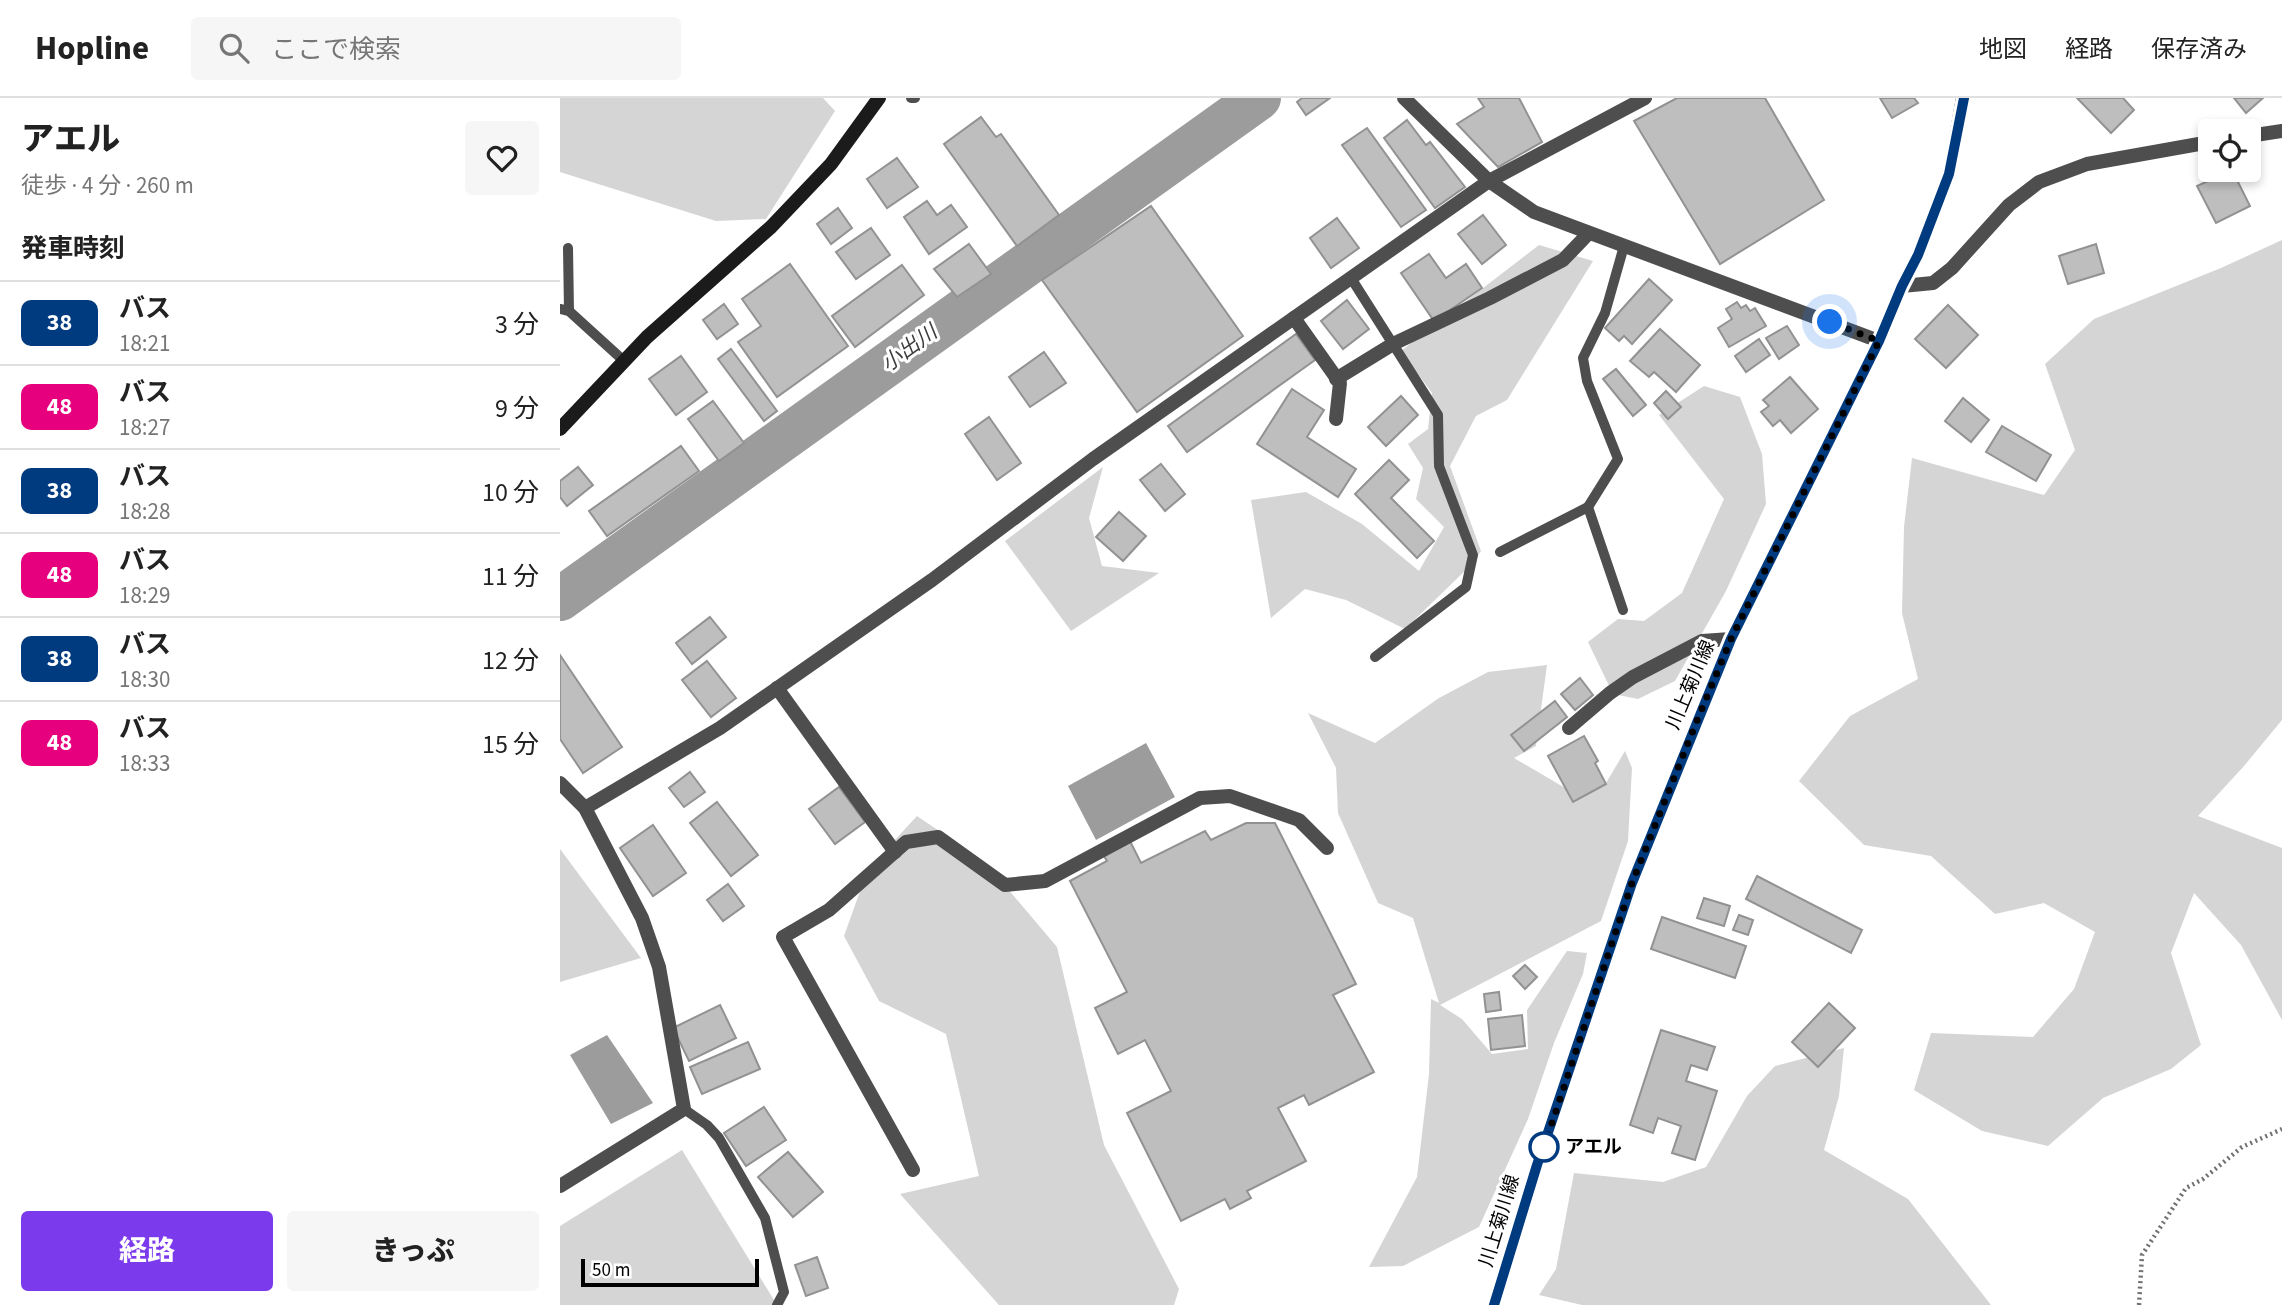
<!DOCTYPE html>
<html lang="ja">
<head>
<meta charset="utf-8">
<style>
  :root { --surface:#fff; --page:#f6f6f6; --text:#222; --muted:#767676; --line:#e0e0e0; --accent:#7c3aed }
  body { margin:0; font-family:"Source Sans 3","Noto Sans JP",sans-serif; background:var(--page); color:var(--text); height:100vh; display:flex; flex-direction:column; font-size:26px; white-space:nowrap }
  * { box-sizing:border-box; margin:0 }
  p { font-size:23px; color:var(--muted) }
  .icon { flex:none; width:38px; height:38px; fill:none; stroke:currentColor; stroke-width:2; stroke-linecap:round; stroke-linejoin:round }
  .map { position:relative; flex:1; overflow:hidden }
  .details { display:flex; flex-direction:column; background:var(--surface); width:560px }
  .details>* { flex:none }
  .badge { padding:0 14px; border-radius:10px; font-size:24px; line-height:46px }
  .fabs { position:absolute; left:1638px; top:21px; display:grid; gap:14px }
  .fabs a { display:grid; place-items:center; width:63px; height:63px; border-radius:7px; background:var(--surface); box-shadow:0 4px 10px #0003; font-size:35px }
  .scale { position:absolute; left:21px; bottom:18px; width:178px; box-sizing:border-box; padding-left:7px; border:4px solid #000; border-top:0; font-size:19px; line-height:24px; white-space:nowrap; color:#000; -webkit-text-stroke:5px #fff; paint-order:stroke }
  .you { position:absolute; width:35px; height:35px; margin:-18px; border:5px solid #fff; border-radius:50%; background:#1a73e8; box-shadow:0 0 0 10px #1a73e833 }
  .map>.badge { position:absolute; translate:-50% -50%; box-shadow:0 0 0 4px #fff }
  h2 { padding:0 21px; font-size:26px; line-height:63px }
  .round { display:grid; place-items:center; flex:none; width:74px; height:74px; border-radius:7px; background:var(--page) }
  .overview { display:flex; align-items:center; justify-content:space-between; height:119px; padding:0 21px }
  h1 { font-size:33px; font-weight:800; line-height:52px }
  .cta { display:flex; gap:14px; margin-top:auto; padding:14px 21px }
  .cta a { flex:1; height:80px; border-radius:7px; background:var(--accent); color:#fff; font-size:28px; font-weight:800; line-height:80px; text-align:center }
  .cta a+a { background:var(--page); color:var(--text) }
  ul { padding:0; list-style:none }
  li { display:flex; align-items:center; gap:21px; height:84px; padding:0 21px; border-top:2px solid var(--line) }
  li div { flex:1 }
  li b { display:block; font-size:26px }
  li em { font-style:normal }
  li .badge { min-width:77px; font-weight:700; text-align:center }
  header { display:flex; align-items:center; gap:42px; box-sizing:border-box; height:98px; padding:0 35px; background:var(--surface); border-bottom:2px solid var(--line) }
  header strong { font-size:33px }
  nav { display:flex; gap:38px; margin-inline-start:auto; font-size:24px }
  .search { width:490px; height:63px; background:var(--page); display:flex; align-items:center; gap:18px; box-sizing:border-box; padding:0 24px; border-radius:7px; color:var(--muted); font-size:26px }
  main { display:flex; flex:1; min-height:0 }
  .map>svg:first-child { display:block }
</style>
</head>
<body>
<header>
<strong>Hopline</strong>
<div class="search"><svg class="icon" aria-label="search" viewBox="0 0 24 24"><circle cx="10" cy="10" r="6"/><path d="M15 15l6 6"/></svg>ここで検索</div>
<nav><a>地図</a><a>経路</a><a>保存済み</a></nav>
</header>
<main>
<section class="details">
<div class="overview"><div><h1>アエル</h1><p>徒歩 · 4 分 · 260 m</p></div><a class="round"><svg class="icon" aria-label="heart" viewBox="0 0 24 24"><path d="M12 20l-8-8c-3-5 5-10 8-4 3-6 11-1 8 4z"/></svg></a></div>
<h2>発車時刻</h2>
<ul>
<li><span class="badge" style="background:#003b80;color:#fff">38</span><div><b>バス</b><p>18:21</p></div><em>3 分</em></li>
<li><span class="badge" style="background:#e6007e;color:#fff">48</span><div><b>バス</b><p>18:27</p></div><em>9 分</em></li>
<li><span class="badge" style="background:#003b80;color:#fff">38</span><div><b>バス</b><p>18:28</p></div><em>10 分</em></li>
<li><span class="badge" style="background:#e6007e;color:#fff">48</span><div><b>バス</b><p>18:29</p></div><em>11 分</em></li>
<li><span class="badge" style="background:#003b80;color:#fff">38</span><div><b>バス</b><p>18:30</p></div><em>12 分</em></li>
<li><span class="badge" style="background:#e6007e;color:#fff">48</span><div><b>バス</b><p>18:33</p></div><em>15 分</em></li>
</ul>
<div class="cta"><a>経路</a><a>きっぷ</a></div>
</section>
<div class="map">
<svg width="1722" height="1207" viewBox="0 0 1722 1207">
  <rect width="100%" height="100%" fill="#fff"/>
  <!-- green -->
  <g fill="#d5d5d5">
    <path d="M 0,0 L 263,0 L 275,13 L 206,121 L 156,123 L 0,74 Z"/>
    <path d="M 1722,142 L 1722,622 L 1684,668 L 1638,718 L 1722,750 L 1722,922 L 1681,847 L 1634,795 L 1611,855 L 1641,947 L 1611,971 L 1543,1000 L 1488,1048 L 1422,1033 L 1354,992 L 1371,935 L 1473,939 L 1514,891 L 1535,834 L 1484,805 L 1435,816 L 1371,758 L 1304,747 L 1239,683 L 1290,618 L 1358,581 L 1342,515 L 1344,429 L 1352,360 L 1484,397 L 1515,352 L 1485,266 L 1534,221 L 1661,170 Z"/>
    <path d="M 979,147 L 1033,163 L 947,302 L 916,318 L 890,368 L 921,453 L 910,468 L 845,531 L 786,502 L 745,491 L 711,520 L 691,402 L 746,394 L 802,426 L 859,473 L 884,429 L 856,401 L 863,370 L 848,346 L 868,331 L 872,295 L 841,253 Z"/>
    <path d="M 1144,288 L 1180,299 L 1202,356 L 1206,406 L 1166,493 L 1115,583 L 1078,601 L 1053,596 L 1028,544 L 1058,521 L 1084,523 L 1122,495 L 1164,401 L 1099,317 Z"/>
    <path d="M 543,369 L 529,420 L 542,468 L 599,475 L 511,533 L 445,443 Z"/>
    <path d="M 987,567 L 976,648 L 954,660 L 1017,697 L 1046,685 L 1065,653 L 1072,670 L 1068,743 L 1041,823 L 880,907 L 902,921 L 932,956 L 968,951 L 967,912 L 1007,853 L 1027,855 L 1023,876 L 994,945 L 968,1021 L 919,1129 L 843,1168 L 809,1169 L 857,1079 L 869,976 L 871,901 L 879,905 L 853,820 L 818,805 L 778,715 L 776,670 L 748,615 L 815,645 L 879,600 L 928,574 Z"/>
    <path d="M 357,718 L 425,764 L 497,849 L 544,1047 L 619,1191 L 614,1207 L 439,1207 L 340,1096 L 419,1078 L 386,936 L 319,903 L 284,838 L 308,771 Z"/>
    <path d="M 0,751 L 81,860 L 0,884 Z"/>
    <path d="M 1284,950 L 1279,998 L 1264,1052 L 1348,1101 L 1431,1207 L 1022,1207 L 979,1197 L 996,1171 L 1014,1075 L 1103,1084 L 1146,1069 L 1187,998 L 1215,968 Z"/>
    <path d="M 122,1052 L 217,1207 L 0,1207 L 0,1128 Z"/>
  </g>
  <!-- water -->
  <g fill="#9c9c9c">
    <path d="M 586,645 L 615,699 L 536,742 L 508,688 Z"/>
    <path d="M 47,937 L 93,1005 L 51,1026 L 10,957 Z"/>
  </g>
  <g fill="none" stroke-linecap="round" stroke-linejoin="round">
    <!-- river -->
    <path stroke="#9c9c9c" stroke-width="44" d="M 0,501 L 699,0"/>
  </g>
  <!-- building -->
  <g fill="#bebebe" stroke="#929292" stroke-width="2">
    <path d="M 742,0 L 770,0 L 746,17 L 737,4 Z"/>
    <path d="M 918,0 L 959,0 L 982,44 L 938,69 L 897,26 L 924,9 Z"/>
    <path d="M 1117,0 L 1205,0 L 1264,102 L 1160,166 L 1074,23 Z"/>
    <path d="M 1320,0 L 1354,0 L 1358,5 L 1332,20 Z"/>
    <path d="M 1517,0 L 1563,0 L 1574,12 L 1551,35 Z"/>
    <path d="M 1674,0 L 1703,0 L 1686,15 Z"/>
    <path d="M 421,19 L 436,39 L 441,36 L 499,117 L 457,148 L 384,46 Z"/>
    <path d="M 847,22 L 866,47 L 870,44 L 905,89 L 875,110 L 824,40 Z"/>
    <path d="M 807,30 L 866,112 L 841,129 L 782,47 Z"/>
    <path d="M 337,60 L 358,89 L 327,110 L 307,81 Z"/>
    <path d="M 1672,72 L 1690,108 L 1656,125 L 1637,88 Z"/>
    <path d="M 367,103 L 377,117 L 391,107 L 407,129 L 369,156 L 344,119 Z"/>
    <path d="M 591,108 L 683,238 L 577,314 L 482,182 Z"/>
    <path d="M 278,110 L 292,130 L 271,146 L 257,126 Z"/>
    <path d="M 923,117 L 946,147 L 922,166 L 898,136 Z"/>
    <path d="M 777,120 L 799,150 L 771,170 L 750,140 Z"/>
    <path d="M 311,130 L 330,157 L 296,181 L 276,154 Z"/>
    <path d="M 409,146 L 431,176 L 397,199 L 374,171 Z"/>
    <path d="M 1536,146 L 1544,175 L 1508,186 L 1499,158 Z"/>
    <path d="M 869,156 L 886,180 L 906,166 L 922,190 L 874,223 L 841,175 Z"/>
    <path d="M 230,166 L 288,248 L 217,299 L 178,244 L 201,228 L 182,201 Z"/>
    <path d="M 342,167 L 364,197 L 295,249 L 272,218 Z"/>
    <path d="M 1089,181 L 1112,202 L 1072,246 L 1064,238 L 1059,243 L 1045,230 Z"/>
    <path d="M 787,202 L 809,231 L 783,251 L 761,223 Z"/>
    <path d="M 1177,204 L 1181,210 L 1186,207 L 1190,213 L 1195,210 L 1206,228 L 1169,249 L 1158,230 L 1172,221 L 1166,211 Z"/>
    <path d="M 164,206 L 178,226 L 157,241 L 143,222 Z"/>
    <path d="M 1388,207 L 1418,237 L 1386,270 L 1355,241 Z"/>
    <path d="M 1227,228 L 1239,247 L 1219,261 L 1206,240 Z"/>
    <path d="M 1100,231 L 1140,267 L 1116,294 L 1094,274 L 1089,279 L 1070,263 Z"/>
    <path d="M 736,236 L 755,262 L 627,354 L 608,328 Z"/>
    <path d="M 1199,241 L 1210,257 L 1186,274 L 1175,258 Z"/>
    <path d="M 171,251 L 217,313 L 204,323 L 158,261 Z"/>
    <path d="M 484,254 L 506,285 L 470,309 L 449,279 Z"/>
    <path d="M 121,258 L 147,294 L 116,317 L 89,281 Z"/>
    <path d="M 1056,271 L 1086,307 L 1073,318 L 1043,281 Z"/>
    <path d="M 1230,279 L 1258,311 L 1231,335 L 1220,322 L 1213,328 L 1201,314 L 1209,308 L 1203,302 Z"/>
    <path d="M 732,291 L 764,312 L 747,339 L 796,371 L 778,399 L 697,346 Z"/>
    <path d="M 1106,293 L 1121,309 L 1108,321 L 1094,305 Z"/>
    <path d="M 841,298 L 858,317 L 826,348 L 808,329 Z"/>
    <path d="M 1403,300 L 1429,322 L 1411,344 L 1385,323 Z"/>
    <path d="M 153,303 L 184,345 L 159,363 L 128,321 Z"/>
    <path d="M 429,319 L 461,365 L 437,382 L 405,336 Z"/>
    <path d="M 1442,328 L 1491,357 L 1476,383 L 1426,354 Z"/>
    <path d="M 121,348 L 139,373 L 47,438 L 29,413 Z"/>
    <path d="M 829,362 L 849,382 L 831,400 L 874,443 L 857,460 L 795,396 Z"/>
    <path d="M 601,366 L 625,396 L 605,413 L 580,382 Z"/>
    <path d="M 18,369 L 33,387 L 7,408 L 0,399 L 0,383 Z"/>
    <path d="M 559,414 L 586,438 L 563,463 L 536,439 Z"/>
    <path d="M 150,519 L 166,539 L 132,566 L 116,545 Z"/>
    <path d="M 0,557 L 62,649 L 23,675 L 0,641 Z"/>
    <path d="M 147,563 L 176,600 L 151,619 L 122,582 Z"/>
    <path d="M 1020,580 L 1033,597 L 1015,612 L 1001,596 Z"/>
    <path d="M 995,603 L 1007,619 L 964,653 L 951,637 Z"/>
    <path d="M 1024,638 L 1038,663 L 1035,665 L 1046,686 L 1013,704 L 988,658 Z"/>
    <path d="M 130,674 L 145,694 L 124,709 L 109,690 Z"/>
    <path d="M 279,689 L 305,724 L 275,746 L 249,711 Z"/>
    <path d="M 157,704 L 198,757 L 171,778 L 130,725 Z"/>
    <path d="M 686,725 L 715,725 L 796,886 L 773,897 L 814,974 L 749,1007 L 744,997 L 718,1010 L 746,1063 L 687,1093 L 691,1100 L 670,1111 L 665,1101 L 621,1123 L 567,1015 L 611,993 L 585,942 L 558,956 L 535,910 L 567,894 L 510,783 L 547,763 L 542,755 L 569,741 L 581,765 L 645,733 L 651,742 Z"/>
    <path d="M 93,727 L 126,775 L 93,798 L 60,750 Z"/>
    <path d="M 1197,778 L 1302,832 L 1291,855 L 1186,801 Z"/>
    <path d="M 168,786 L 184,808 L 163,823 L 147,802 Z"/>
    <path d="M 1144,800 L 1170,808 L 1164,828 L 1137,820 Z"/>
    <path d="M 1179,817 L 1193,822 L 1188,837 L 1173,832 Z"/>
    <path d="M 1102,819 L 1186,848 L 1175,880 L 1091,851 Z"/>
    <path d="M 965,867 L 977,879 L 965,891 L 953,878 Z"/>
    <path d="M 939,894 L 941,912 L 926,914 L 924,896 Z"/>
    <path d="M 1269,905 L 1295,930 L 1258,969 L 1232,944 Z"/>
    <path d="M 160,907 L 176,940 L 129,963 L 113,930 Z"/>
    <path d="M 962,917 L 965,948 L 931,952 L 928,921 Z"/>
    <path d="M 1101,932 L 1155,949 L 1147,972 L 1131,967 L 1126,983 L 1157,993 L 1135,1062 L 1112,1055 L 1121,1028 L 1098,1020 L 1093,1035 L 1070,1027 Z"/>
    <path d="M 188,944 L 200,971 L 142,996 L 130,969 Z"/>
    <path d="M 204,1009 L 226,1042 L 186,1068 L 164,1035 Z"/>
    <path d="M 228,1054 L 263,1094 L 233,1119 L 198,1079 Z"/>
    <path d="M 257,1159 L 268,1190 L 246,1198 L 235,1167 Z"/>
  </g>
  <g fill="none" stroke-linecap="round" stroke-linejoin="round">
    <!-- path -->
    <path stroke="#707070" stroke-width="4.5" stroke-dasharray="2 3.5" stroke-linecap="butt" d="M 1579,1207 L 1582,1157 L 1626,1090 L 1643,1081 L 1682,1049 L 1722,1031"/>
    <!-- lane -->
    <g stroke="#4e4e4e" stroke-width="10">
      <path d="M 351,0 L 355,0"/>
      <path d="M 8,150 L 9,213"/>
      <path d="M 791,180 L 878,317 L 879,368 L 913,457 L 906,489 L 815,559"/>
      <path d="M 0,211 L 9,213 L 64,263"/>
      <path d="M 1028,409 L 1058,361 L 1027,283 L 1023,260 L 1045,215 L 1064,148"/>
      <path d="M 940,454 L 1028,409 L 1063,512"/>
      <path d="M 124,1011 L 147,1027 L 159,1040 L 205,1120 L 224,1194 L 217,1207"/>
    </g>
    <!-- street -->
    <g stroke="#4e4e4e" stroke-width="14">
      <path d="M 844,0 L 929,83 L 974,114 L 1319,243"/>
      <path d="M 1689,38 L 1722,33"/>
      <path d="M 1342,188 L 1373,185 L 1392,170 L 1449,107 L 1479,84 L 1527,66 L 1650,44"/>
      <path d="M 734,220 L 780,285 L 776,321"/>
      <path d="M 776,281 L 833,246 L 930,200 L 1003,162 L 1028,136"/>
      <path d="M 217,590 L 335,754"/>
      <path d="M 1009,630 L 1050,595 L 1073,579 L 1142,543 L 1171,541"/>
      <path d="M 0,685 L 25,710 L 82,820 L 99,869 L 124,1011 L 0,1088"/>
      <path d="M 25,710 L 160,630 L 372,482 L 533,361 L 929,83 L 1085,0"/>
      <path d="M 353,1072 L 223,839 L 269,812 L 346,744 L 378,739 L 445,787 L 485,783 L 640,700 L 670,698 L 739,722 L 767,750"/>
    </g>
    <!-- secondary -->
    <g stroke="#1b1b1b" stroke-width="14">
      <path d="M 0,331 L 87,239 L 211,129 L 271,66 L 319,0"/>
      <path d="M 934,1207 L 977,1067 L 1072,785 L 1171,541 L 1319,243 L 1342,188 L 1358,157 L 1389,76 L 1403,0"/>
    </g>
  </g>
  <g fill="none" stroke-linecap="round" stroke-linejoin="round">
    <defs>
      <path id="line" d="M 934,1207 L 977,1067 L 1072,785 L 1171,541 L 1319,243 L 1342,188 L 1358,157 L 1389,76 L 1404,0"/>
    </defs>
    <!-- line casing -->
    <use href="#line" stroke="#fff" stroke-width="16"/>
    <!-- line -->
    <use href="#line" stroke="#003b80" stroke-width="10"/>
    <!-- walk -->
    <path stroke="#000" stroke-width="7" stroke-dasharray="0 12.6" d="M 984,1049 L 1072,785 L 1136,625 L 1171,541 L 1319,243 L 1270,224"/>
  </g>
  <!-- markers -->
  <circle fill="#fff" stroke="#003b80" stroke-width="3.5" cx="984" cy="1049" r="14"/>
  <g text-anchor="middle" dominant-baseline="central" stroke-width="6" stroke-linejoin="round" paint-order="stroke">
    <!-- street labels -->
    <g font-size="19" fill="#000" stroke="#fff">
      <text transform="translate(1131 587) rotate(-67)">川上菊川線</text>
      <text transform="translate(940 1123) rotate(-73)">川上菊川線</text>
    </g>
    <!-- stop labels -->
    <g font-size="19" font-weight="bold" fill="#000" stroke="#fff" text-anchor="start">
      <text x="1005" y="1049">アエル</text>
    </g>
    <!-- water labels -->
    <g font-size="21" font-style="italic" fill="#3d3d3d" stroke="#fff">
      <text transform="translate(349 250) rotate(-36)">小出川</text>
    </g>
  </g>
</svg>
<div class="fabs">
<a><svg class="icon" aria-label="locate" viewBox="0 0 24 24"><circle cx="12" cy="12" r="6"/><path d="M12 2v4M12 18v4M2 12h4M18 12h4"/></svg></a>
</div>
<div class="scale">50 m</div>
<div class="you" style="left:1270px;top:224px"></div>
</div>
</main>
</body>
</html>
